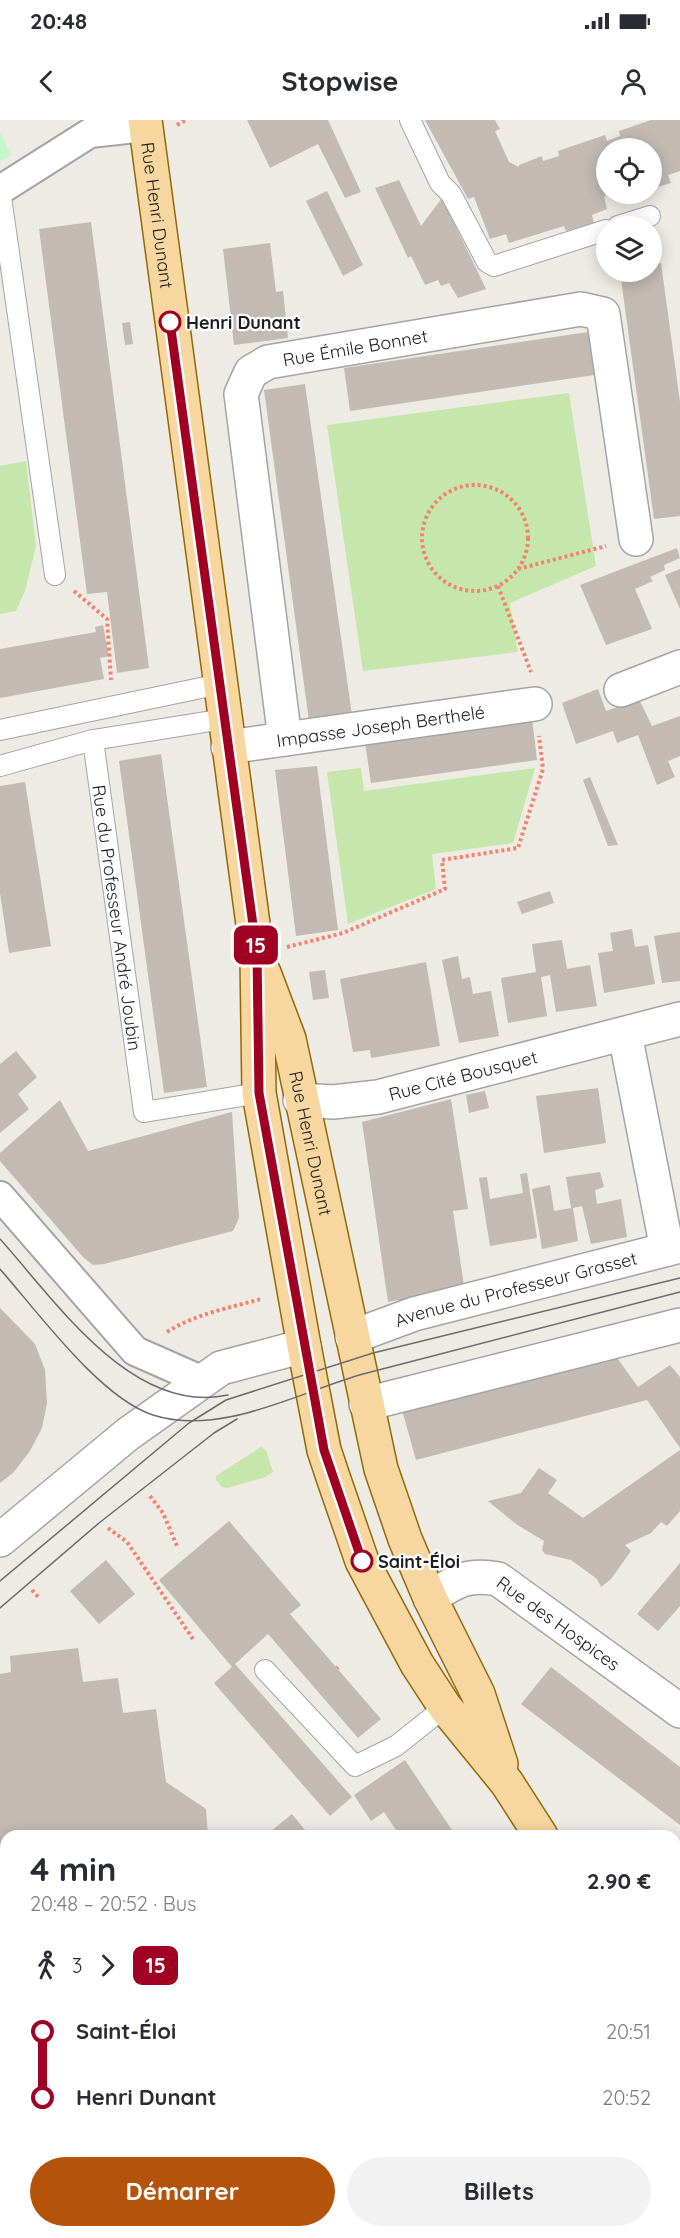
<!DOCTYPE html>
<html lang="fr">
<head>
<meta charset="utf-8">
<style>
  :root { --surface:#fff; --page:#f2f2f3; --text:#2b2b33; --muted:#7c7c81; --accent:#b45309 }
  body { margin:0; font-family:Quicksand,sans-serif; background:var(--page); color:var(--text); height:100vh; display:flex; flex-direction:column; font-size:22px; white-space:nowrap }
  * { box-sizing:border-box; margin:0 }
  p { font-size:20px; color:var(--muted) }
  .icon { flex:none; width:33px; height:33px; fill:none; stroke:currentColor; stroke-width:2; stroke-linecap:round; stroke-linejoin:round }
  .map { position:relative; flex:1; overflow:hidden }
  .panel { position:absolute; left:0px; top:1710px; width:681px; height:408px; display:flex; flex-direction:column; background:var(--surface); border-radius:18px 18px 0 0; box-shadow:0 3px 15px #0003 }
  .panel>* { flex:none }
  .badge { padding:0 12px; border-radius:9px; font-size:21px; line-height:39px }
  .controls { position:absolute; left:596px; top:18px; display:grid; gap:12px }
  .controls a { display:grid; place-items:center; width:66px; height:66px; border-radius:50%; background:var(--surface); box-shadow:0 3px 15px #0003; font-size:30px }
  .map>.badge { position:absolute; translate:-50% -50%; box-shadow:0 0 0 3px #fff }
  .legs { display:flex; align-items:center; gap:9px; height:66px; padding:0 30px; font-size:20px }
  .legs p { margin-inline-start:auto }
  .headline { display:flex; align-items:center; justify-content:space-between; height:102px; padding:0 30px }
  h1 { font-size:33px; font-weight:800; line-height:45px }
  .button { display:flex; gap:12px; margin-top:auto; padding:12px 30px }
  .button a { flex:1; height:69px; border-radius:36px; background:var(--accent); color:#fff; font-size:24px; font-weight:800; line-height:69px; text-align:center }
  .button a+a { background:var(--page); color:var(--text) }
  ul { padding:0 30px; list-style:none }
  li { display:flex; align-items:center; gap:21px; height:66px; font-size:22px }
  li i { display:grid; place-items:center; width:9px; height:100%; margin:0 8px; background:currentColor }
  li i::after { content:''; width:15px; height:15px; margin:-8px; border:4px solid; border-radius:50%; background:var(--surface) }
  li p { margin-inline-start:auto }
  li:first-child i { background:linear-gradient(#0000 50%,currentColor 0) }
  li:last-child i { background:linear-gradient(currentColor 50%,#0000 0) }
  .status { display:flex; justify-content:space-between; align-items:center; height:42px; padding:0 30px; background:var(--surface); direction:ltr }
  .status svg { height:16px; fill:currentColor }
  header { display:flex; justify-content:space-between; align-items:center; height:78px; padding:0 30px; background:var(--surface); font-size:27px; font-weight:800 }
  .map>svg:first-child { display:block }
</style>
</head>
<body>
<div class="status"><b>20:48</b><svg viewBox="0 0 49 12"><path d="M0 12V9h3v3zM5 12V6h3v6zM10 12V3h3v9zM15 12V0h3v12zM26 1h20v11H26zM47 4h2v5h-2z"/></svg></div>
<header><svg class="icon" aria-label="back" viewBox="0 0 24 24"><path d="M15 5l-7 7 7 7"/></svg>Stopwise<svg class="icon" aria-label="person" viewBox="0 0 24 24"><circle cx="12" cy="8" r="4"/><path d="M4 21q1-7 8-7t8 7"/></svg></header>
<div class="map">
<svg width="680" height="2118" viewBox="0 0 680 2118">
  <rect width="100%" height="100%" fill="#eeebe4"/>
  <!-- grass -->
  <g fill="#c5e7ab">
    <path d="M 569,273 L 596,446 L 510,483 L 518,532 L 363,551 L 327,305 Z"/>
    <path d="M 26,341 L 36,426 L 25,471 L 16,491 L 0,494 L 0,346 Z"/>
    <path d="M 361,648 L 364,671 L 535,648 L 513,723 L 432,734 L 436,769 L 348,804 L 327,652 Z"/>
    <path d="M 261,1327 L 266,1330 L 273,1352 L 266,1357 L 227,1368 L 222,1367 L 216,1360 L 216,1356 Z"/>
  </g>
  <!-- park -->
  <path fill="#c2f7c9" d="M 0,13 L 11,35 L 0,41 Z"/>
  <!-- building -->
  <g fill="#c2bab3">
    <path d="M 247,0 L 328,0 L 361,72 L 345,78 L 318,24 L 270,48 Z"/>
    <path d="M 425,0 L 495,0 L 500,9 L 495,11 L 509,42 L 519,47 L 519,45 L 542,36 L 543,41 L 559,36 L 558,31 L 605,15 L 607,21 L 620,16 L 619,11 L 651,0 L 680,0 L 680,51 L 668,55 L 671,63 L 651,69 L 651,28 L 606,28 L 606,74 L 611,74 L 604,76 L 607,89 L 592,95 L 594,103 L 566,111 L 564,106 L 509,123 L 506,114 L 490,119 L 474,77 L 468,79 Z"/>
    <path d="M 399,60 L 421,106 L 442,78 L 486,169 L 458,178 L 449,163 L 441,166 L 438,160 L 425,165 L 411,136 L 408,138 L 375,68 Z"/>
    <path d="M 327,71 L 363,145 L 343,156 L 306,81 Z"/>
    <path d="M 91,102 L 149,548 L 117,553 L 107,472 L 87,474 L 39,109 Z"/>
    <path d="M 270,123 L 276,172 L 283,171 L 288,218 L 234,225 L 223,129 Z"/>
    <path d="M 661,143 L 680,282 L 680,396 L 654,399 L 620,152 L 651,152 L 651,144 Z"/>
    <path d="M 130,202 L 133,224 L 125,225 L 122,203 Z"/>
    <path d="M 595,211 L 601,254 L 350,291 L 344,248 Z"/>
    <path d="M 305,264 L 352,595 L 309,601 L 264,270 Z"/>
    <path d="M 677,428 L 680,438 L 664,445 L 665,450 L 650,457 L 653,461 L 635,469 L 652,509 L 606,525 L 580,465 Z"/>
    <path d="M 680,449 L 680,489 L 665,455 Z"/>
    <path d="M 103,505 L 109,536 L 100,538 L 104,559 L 0,578 L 0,529 L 96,512 L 95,507 Z"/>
    <path d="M 598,569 L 606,591 L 626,584 L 637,575 L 652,606 L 680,596 L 680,636 L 668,641 L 675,657 L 657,665 L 638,615 L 617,623 L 613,611 L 576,624 L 562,583 Z"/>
    <path d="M 532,598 L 537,640 L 371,663 L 365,622 Z"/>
    <path d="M 161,634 L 207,967 L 164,973 L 119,641 Z"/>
    <path d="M 317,646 L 338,810 L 296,816 L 275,650 Z"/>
    <path d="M 590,657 L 618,725 L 608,726 L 583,660 Z"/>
    <path d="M 25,662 L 51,826 L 9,833 L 0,773 L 0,666 Z"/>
    <path d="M 550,771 L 554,783 L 522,794 L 517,782 Z"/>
    <path d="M 632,809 L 635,827 L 648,825 L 655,864 L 604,873 L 598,833 L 613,831 L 610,813 Z"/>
    <path d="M 680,812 L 680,861 L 662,863 L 654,816 Z"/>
    <path d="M 562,820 L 567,849 L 590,845 L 597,886 L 556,892 L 550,855 L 541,857 L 547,896 L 508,903 L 501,858 L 536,852 L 532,824 Z"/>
    <path d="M 458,836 L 462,859 L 470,857 L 473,874 L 491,871 L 499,916 L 459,923 L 442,840 Z"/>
    <path d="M 426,842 L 440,926 L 371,938 L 370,930 L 353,932 L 340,859 Z"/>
    <path d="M 325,850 L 329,878 L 313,880 L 309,852 Z"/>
    <path d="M 16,931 L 37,957 L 18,974 L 29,989 L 0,1013 L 0,944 Z"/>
    <path d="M 598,968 L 606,1023 L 544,1033 L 536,976 Z"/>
    <path d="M 485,971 L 489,988 L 469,993 L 466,975 Z"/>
    <path d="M 451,979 L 468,1089 L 453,1091 L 465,1173 L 399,1190 L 398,1180 L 388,1182 L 362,1002 Z"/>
    <path d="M 60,980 L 88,1031 L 232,992 L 239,1098 L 233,1111 L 104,1144 L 93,1145 L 83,1137 L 0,1041 L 0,1033 Z"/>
    <path d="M 600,1052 L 604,1067 L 595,1070 L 597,1084 L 621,1079 L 627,1117 L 591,1124 L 582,1086 L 573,1088 L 578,1121 L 542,1129 L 532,1069 L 550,1065 L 554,1091 L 571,1088 L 566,1057 Z"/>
    <path d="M 527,1053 L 537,1118 L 490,1126 L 479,1058 L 487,1057 L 490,1079 L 523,1073 L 520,1054 Z"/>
    <path d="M 0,1188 L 35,1224 L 45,1250 L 47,1283 L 42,1308 L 30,1331 L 13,1353 L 0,1363 Z"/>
    <path d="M 615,1235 L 638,1267 L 670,1245 L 680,1257 L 680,1328 L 647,1280 L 416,1340 L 402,1290 Z"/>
    <path d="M 680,1330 L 680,1391 L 667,1406 L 661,1402 L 651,1413 L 625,1425 L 631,1431 L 611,1459 L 601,1467 L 597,1459 L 571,1440 L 545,1434 L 542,1430 L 544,1421 L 516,1404 L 488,1381 L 521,1373 L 539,1348 L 557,1360 L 548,1373 L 583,1398 Z"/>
    <path d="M 229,1401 L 301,1485 L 290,1494 L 381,1599 L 358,1618 L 268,1514 L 235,1544 L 352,1677 L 330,1696 L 214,1563 L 232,1547 L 159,1460 Z"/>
    <path d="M 106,1440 L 135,1474 L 99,1504 L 70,1471 Z"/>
    <path d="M 680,1443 L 680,1486 L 658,1511 L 637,1494 Z"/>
    <path d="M 78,1528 L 83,1562 L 118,1558 L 123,1593 L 156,1589 L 166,1662 L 206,1689 L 208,1716 L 6,1716 L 6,1819 L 0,1820 L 0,1554 L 11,1552 L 10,1536 Z"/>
    <path d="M 551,1547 L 680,1647 L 680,1705 L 521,1584 Z"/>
    <path d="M 405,1640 L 456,1716 L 400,1716 L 384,1692 L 371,1701 L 354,1675 Z"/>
    <path d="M 292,1694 L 310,1716 L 265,1716 Z"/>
    <path d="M 3,2048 L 6,2048 L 6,2062 L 0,2079 L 0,2055 Z"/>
    <path d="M 0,2088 L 6,2090 L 6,2112 L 17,2112 L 20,2118 L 0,2118 Z"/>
    <path d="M 327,2112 L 345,2112 L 335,2118 L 331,2118 Z"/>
    <path d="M 358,2112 L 391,2112 L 382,2118 L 362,2118 Z"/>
    <path d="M 553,2112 L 578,2112 L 583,2118 L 541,2118 Z"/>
  </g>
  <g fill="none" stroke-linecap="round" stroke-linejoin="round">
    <defs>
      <g id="service">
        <path d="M 410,0 L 440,63 L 451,74 L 487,142 L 494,146 L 606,110"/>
        <path d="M 0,70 L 55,455"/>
        <path d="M 618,106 L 650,96"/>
        <path id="s1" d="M 224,599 L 93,620 L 144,992 L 259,973"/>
        <path d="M 0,610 L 220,564"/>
        <path d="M 0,646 L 93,620"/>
        <path d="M 265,1550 L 355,1646 L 396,1626 L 445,1587"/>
      </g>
      <g id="pedestrian">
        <path d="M 0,70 L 90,13 L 145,7"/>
        <path d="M 0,1076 L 135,1231 L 203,1261"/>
      </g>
      <g id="minor">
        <path d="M 621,570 L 680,547"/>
        <path id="s2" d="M 285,619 L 241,274 L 251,252 L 268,242 L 581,189 L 603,194 L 636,419"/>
        <path id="s3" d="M 228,627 L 535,584"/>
        <path d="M 625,914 L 667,1129"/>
        <path id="s4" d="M 300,980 L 333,982 L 378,977 L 680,899"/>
        <path id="s5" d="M 352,1217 L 414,1194 L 680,1126"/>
        <path d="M 366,1284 L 680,1205"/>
        <path d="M 0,1420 L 128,1314 L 221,1248 L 304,1226"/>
        <path id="s6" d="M 430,1478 C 455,1462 466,1453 498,1459 L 680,1591"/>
        <path d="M 675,2030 L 680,2028"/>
        <path d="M 495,2118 L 507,2112"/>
      </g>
      <g id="primary">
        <path id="s7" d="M 145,0 L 257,834 L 259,973 L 304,1226 L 324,1330 L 333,1357 L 362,1441 L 417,1544 L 445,1587 L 507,1663 L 541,1716"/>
        <path id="s8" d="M 264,853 L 289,919 L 381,1349 L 405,1419 L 430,1478 L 478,1574 L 501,1644"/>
        <path d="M 675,1897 L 680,1904"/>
      </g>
    </defs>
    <!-- service casing -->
    <use href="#service" stroke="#a4a4a4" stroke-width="22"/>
    <!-- pedestrian casing -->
    <use href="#pedestrian" stroke="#a4a4a4" stroke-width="32"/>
    <!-- minor casing -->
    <use href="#minor" stroke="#a4a4a4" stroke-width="36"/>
    <!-- primary casing -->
    <use href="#primary" stroke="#916a06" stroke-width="36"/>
    <!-- path -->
    <g stroke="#f4836e" stroke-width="4" stroke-dasharray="3 3" stroke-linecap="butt">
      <path d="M 177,5 L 186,0"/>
      <circle cx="475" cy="418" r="53"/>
      <path d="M 518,449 L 606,426"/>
      <path d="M 498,466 L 531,552"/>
      <path d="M 74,471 L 107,499 L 111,560"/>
      <path d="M 287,827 L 343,813 L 445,769 L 442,740 L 518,728 L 543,649 L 539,616"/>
      <path d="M 167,1212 C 195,1194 229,1188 261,1179"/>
      <path d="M 150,1376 L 163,1393 L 177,1426"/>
      <path d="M 108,1408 L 127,1422 L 193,1519"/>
      <path d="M 32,1470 L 40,1479"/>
      <path d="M 337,1548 L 338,1547"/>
    </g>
    <!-- service -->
    <use href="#service" stroke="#fff" stroke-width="20"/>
    <!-- pedestrian -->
    <use href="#pedestrian" stroke="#fff" stroke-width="28"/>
    <!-- minor -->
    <use href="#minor" stroke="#fff" stroke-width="33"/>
    <!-- primary -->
    <use href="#primary" stroke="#f8d69f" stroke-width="33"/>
    <!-- tram -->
    <g stroke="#6b6b6b" stroke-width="1.5">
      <path d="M 0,1119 C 55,1180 132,1296 228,1275"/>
      <path d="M 0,1149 C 37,1191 100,1278 153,1295 C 221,1317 299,1272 363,1254 C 468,1226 574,1200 680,1172"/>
      <path d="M 0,1461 L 189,1303 L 226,1280 L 373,1233 L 680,1158"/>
      <path d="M 0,1488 L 99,1403 L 214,1313 L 237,1299"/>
    </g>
  </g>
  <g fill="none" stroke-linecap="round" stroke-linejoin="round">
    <defs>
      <path id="line-1" d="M 170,202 L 257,834 L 259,973 L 324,1330 L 362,1441"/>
    </defs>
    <!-- line-1 casing -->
    <use href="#line-1" stroke="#fff" stroke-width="14"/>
    <!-- line-1 -->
    <use href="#line-1" stroke="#a00021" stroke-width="9"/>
  </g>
  <!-- markers -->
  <g fill="#fff" stroke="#a00021" stroke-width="3">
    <circle cx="170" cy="202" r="10"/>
    <circle cx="362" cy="1441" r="10"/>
  </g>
  <g text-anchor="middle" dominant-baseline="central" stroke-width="4.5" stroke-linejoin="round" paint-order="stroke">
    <!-- street labels -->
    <g font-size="18" fill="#1d1d1d" stroke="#fff">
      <text stroke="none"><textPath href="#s7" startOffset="96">Rue Henri Dunant</textPath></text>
      <text stroke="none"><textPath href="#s2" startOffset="480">Rue Émile Bonnet</textPath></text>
      <text stroke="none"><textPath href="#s3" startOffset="154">Impasse Joseph Berthelé</textPath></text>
      <text stroke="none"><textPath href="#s1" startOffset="312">Rue du Professeur André Joubin</textPath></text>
      <text stroke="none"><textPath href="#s4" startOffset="166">Rue Cité Bousquet</textPath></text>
      <text stroke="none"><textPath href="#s8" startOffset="177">Rue Henri Dunant</textPath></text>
      <text stroke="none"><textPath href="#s5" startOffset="171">Avenue du Professeur Grasset</textPath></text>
      <text stroke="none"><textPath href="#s6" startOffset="148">Rue des Hospices</textPath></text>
    </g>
    <!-- stop labels -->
    <g font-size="18" font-weight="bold" fill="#1d1d1d" stroke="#fff" text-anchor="start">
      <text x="186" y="202">Henri Dunant</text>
      <text x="378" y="1441">Saint-Éloi</text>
    </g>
  </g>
</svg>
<div class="controls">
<a><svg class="icon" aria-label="locate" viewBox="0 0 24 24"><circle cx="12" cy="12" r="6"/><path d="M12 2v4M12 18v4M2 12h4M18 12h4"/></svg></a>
<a><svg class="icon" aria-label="layers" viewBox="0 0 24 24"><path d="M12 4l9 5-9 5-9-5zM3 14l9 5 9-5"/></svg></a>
</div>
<b class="badge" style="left:256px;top:825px;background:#a00021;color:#fff">15</b>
<section class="panel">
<div class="headline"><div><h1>4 min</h1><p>20:48 – 20:52 · Bus</p></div><b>2.90 €</b></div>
<div class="legs"><svg class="icon" aria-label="walk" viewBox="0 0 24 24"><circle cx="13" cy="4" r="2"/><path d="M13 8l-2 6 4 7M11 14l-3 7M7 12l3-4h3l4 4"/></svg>3<svg class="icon" aria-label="forward" viewBox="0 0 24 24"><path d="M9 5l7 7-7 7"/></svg><b class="badge" style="background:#a00021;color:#fff">15</b></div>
<ul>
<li><i style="color:#a00021"></i><b>Saint-Éloi</b><p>20:51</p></li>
<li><i style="color:#a00021"></i><b>Henri Dunant</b><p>20:52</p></li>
</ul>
<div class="button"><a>Démarrer</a><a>Billets</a></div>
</section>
</div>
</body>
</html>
